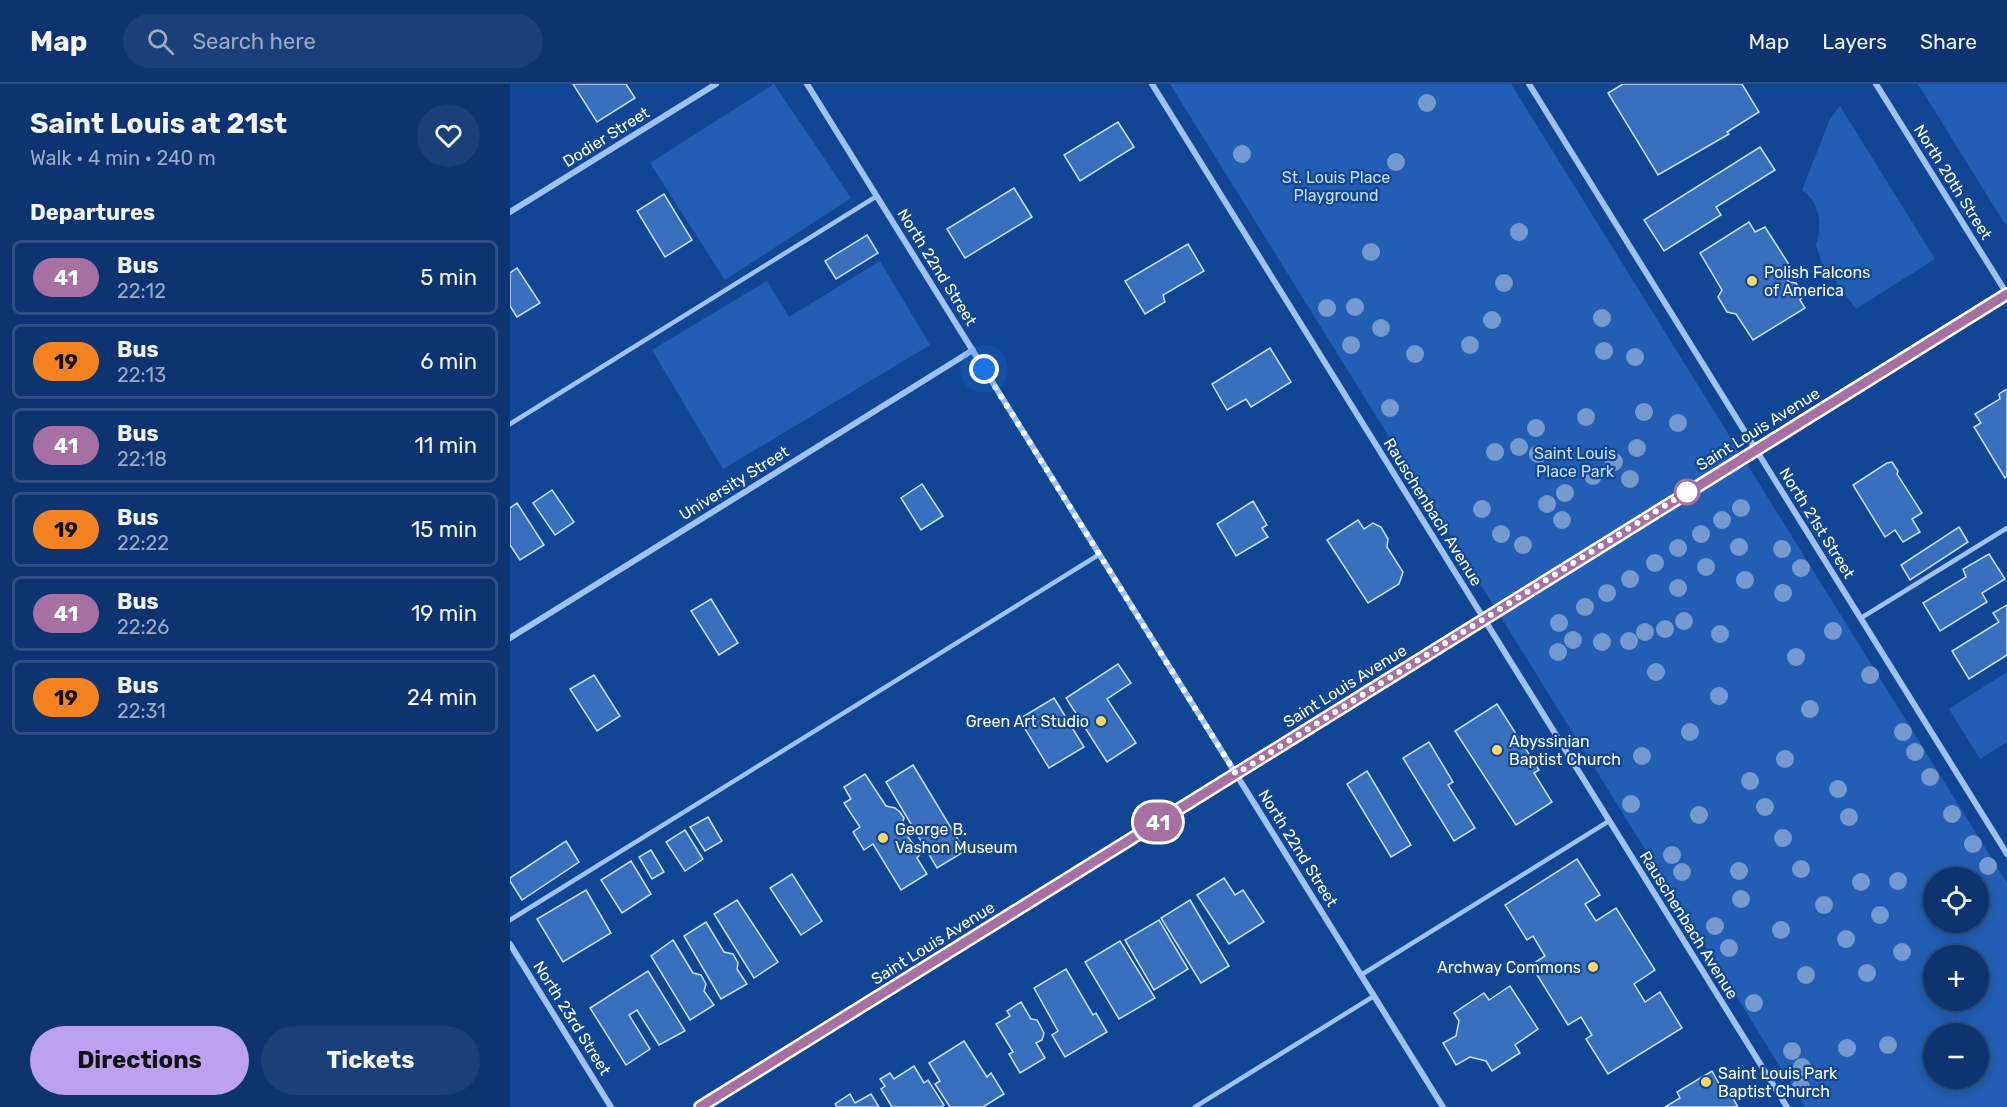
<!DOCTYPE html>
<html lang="en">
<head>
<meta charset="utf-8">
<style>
  :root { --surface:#0d3470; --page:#1b3f78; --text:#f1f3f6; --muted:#9aaac3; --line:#2d4f83; --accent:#bca0f2 }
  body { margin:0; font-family:Rubik,sans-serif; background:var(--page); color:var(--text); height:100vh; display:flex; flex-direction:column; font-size:22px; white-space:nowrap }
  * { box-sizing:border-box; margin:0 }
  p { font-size:20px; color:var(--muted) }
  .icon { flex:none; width:33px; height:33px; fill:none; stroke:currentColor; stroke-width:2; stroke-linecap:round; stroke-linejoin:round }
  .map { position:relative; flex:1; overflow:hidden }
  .panel { display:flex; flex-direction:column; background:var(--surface); width:510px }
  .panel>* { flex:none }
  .badge { padding:0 12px; border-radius:20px; font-size:21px; line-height:39px }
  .buttons { position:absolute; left:1413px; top:783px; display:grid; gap:12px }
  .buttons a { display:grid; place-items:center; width:66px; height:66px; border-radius:50%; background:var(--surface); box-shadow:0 3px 15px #0003,0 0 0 2px var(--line); font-size:30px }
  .you { position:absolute; width:30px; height:30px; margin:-15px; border:4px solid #fff; border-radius:50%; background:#1a73e8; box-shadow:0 0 0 9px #1a73e833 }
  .map>.badge { position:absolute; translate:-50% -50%; box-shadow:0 0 0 3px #fff }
  h2 { padding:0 30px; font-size:22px; line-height:54px }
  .round { display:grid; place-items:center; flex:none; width:63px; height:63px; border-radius:32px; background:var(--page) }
  .headline { display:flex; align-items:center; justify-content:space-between; height:102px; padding:0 30px }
  h1 { font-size:28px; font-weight:700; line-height:45px }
  .button { display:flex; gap:12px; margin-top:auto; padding:12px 30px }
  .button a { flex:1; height:69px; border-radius:36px; background:var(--accent); color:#111; font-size:24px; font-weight:700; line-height:69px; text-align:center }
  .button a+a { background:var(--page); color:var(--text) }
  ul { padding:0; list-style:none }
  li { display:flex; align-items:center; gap:18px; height:75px; margin:0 12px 9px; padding:0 18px; border:3px solid var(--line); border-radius:9px }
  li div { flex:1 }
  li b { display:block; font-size:22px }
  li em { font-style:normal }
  li .badge { min-width:66px; font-weight:700; text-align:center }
  header { display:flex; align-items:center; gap:36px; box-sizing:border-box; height:84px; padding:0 30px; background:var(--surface); border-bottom:2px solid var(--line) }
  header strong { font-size:28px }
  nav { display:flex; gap:33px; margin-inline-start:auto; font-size:21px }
  .search { width:420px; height:54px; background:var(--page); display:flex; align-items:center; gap:15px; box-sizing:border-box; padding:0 21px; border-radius:33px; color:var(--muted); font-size:22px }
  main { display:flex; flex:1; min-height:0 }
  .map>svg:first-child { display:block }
</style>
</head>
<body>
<header>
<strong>Map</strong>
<div class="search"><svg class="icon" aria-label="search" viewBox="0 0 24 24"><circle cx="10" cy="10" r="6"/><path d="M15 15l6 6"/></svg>Search here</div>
<nav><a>Map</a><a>Layers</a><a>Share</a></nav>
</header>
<main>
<section class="panel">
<div class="headline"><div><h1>Saint Louis at 21st</h1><p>Walk · 4 min · 240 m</p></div><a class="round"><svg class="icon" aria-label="heart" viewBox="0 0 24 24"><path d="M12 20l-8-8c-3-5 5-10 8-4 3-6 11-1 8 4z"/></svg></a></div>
<h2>Departures</h2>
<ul>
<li><span class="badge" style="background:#a670a3;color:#fff">41</span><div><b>Bus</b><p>22:12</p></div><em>5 min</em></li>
<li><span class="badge" style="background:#f58220;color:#111">19</span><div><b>Bus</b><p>22:13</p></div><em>6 min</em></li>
<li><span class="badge" style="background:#a670a3;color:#fff">41</span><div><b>Bus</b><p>22:18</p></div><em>11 min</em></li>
<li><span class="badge" style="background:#f58220;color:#111">19</span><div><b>Bus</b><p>22:22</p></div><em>15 min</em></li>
<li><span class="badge" style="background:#a670a3;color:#fff">41</span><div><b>Bus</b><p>22:26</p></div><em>19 min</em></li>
<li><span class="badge" style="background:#f58220;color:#111">19</span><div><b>Bus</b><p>22:31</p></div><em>24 min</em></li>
</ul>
<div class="button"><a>Directions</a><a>Tickets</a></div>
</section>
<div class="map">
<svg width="1497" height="1023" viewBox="0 0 1497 1023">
  <rect width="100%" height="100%" fill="#114695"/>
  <!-- green -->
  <g fill="#225fb4" fill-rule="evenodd">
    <path d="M 264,0 L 341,114 L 215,196 L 140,79 Z"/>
    <path d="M 660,0 L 1001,0 L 1497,799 L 1497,1023 L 1295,1023 ZM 1424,794 L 1468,794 L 1468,838 L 1424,838 ZM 1424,872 L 1468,872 L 1468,916 L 1424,916 ZM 1424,950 L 1468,950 L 1468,994 L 1424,994 Z"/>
    <path d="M 1408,0 L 1497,0 L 1497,139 L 1495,140 Z"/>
    <path d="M 1330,22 L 1425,175 L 1346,225 L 1312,179 L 1306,161 C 1312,142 1311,119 1292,106 L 1320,35 Z"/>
    <path d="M 370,177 L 420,261 L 213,385 L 142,266 L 257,197 L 279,233 Z"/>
    <path d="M 1497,588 L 1497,658 L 1470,675 L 1439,625 Z"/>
  </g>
  <!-- building -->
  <g fill="#3970bd" stroke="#c7defe" stroke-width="1.5">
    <path d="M 63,0 L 116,0 L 125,14 L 87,38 Z"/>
    <path d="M 1113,0 L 1232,0 L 1249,28 L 1217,48 L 1219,50 L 1148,91 L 1098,9 Z"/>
    <path d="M 608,38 L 624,63 L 570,97 L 554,71 Z"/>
    <path d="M 1250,63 L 1265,86 L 1206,123 L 1211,131 L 1154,167 L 1134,136 Z"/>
    <path d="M 504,104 L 522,133 L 455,174 L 437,145 Z"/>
    <path d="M 154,110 L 182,156 L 155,173 L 127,127 Z"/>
    <path d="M 1239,138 L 1245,148 L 1255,143 L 1285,190 L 1277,195 L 1279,198 L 1286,199 L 1293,211 L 1290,216 L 1295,224 L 1243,256 L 1226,230 L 1217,228 L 1208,213 L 1212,206 L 1190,169 Z"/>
    <path d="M 357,151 L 368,169 L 326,195 L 315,177 Z"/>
    <path d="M 678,160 L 694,187 L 653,211 L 655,218 L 635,230 L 615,197 Z"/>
    <path d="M 7,184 L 30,219 L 7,233 L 0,222 L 0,189 Z"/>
    <path d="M 760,264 L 781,298 L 741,323 L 736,315 L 717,326 L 702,300 Z"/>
    <path d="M 1495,306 L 1497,306 L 1497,392 L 1495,394 L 1464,343 L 1471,339 L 1465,330 L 1490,315 L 1489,310 Z"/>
    <path d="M 1382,378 L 1388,387 L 1387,390 L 1412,429 L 1402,435 L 1410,448 L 1393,458 L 1385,446 L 1375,453 L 1343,401 L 1377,379 Z"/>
    <path d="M 412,400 L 433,432 L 411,446 L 391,414 Z"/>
    <path d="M 42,406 L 64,438 L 45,451 L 23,419 Z"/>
    <path d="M 743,417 L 757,441 L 752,444 L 758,453 L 726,472 L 707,440 Z"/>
    <path d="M 7,419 L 34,461 L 10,476 L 0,461 L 0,424 Z"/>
    <path d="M 848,436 L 854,445 L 863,439 L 871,443 L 878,455 L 877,463 L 893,488 L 889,500 L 858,519 L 817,456 Z"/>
    <path d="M 1449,443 L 1458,458 L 1400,496 L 1391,481 Z"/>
    <path d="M 1479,470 L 1495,495 L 1472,509 L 1477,518 L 1430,547 L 1413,519 L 1456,493 L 1453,485 Z"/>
    <path d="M 201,515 L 228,559 L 209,571 L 181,527 Z"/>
    <path d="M 1497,521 L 1497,571 L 1459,595 L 1442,567 L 1489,538 L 1483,529 Z"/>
    <path d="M 608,580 L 621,599 L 597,615 L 626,659 L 597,678 L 556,614 Z"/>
    <path d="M 84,591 L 110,632 L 87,647 L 60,605 Z"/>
    <path d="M 544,614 L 574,663 L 539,684 L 509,635 Z"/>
    <path d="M 987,620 L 1029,686 L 1024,689 L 1042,718 L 1006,741 L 945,647 Z"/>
    <path d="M 919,658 L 943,698 L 938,701 L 965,744 L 944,757 L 893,674 Z"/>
    <path d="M 403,681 L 455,767 L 427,784 L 376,698 Z"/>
    <path d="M 857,687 L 901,761 L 881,773 L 837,700 Z"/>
    <path d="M 355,690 L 376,722 L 385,724 L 390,728 L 394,734 L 391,743 L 410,770 L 407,774 L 417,790 L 391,806 L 363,760 L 354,766 L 343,748 L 350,743 L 334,719 L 341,715 L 334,703 Z"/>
    <path d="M 198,733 L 212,757 L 195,767 L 180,743 Z"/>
    <path d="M 175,746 L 193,775 L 175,787 L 156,758 Z"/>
    <path d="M 56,757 L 69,778 L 12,816 L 0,797 L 0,794 Z"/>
    <path d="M 141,766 L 154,788 L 142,795 L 129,773 Z"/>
    <path d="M 1067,775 L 1090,811 L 1075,820 L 1086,837 L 1106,824 L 1145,886 L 1124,900 L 1135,918 L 1150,908 L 1172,944 L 1098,990 L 1076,955 L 1082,951 L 1071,933 L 1058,941 L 1021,881 L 1035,872 L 1023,852 L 1017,856 L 995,821 Z"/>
    <path d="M 121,777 L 141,810 L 112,829 L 91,796 Z"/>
    <path d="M 282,790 L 312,837 L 291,851 L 260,804 Z"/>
    <path d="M 714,794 L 725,811 L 733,806 L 754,838 L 719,860 L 687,811 Z"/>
    <path d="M 76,806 L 101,849 L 53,878 L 27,835 Z"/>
    <path d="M 227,816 L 268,878 L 244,894 L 204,830 Z"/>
    <path d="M 680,816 L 719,882 L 691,899 L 651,834 Z"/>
    <path d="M 649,836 L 678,885 L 644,906 L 615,856 Z"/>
    <path d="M 196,838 L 214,868 L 223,870 L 228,879 L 227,885 L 237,900 L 211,915 L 174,852 Z"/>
    <path d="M 163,856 L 183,889 L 191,891 L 196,900 L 194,907 L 204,921 L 180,936 L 141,872 Z"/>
    <path d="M 610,857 L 645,914 L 609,935 L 575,878 Z"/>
    <path d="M 556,885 L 583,931 L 586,929 L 597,948 L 555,973 L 542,951 L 548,947 L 524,904 Z"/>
    <path d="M 138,887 L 175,947 L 149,961 L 127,926 L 119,931 L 140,965 L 116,981 L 80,924 Z"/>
    <path d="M 1000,902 L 1028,945 L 1005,961 L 1010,969 L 982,987 L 976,977 L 960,973 L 946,981 L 933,959 L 946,952 L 949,937 L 944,929 L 974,909 L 979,916 Z"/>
    <path d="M 511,918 L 521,935 L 527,936 L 534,949 L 532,956 L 526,959 L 535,974 L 510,989 L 499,970 L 503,968 L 486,940 L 500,932 L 497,927 Z"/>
    <path d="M 454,957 L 477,993 L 481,989 L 494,1010 L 473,1023 L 440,1023 L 425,1000 L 430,997 L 419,979 Z"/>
    <path d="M 404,982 L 414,999 L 418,996 L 434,1021 L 431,1023 L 382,1023 L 371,1005 L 375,1002 L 370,995 L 380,989 L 384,995 Z"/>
    <path d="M 1202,987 L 1216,1012 L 1220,1009 L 1228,1023 L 1155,1023 L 1170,1014 L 1167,1008 Z"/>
    <path d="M 340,1010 L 345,1019 L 361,1010 L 369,1023 L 327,1023 L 325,1020 Z"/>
  </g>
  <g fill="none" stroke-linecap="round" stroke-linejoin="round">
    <!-- lane -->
    <g stroke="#9fc2f3" stroke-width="4.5">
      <path d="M 0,340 L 367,112"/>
      <path d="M 1351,534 L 1497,444"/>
      <path d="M 0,836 L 590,470"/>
      <path d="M 851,891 L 1099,737"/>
      <path d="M 685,1023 L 864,912"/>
    </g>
    <!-- street -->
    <g stroke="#9fc2f3" stroke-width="6">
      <path d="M 297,0 L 933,1023"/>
      <path d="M 642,0 L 1277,1023"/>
      <path d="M 1019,0 L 1497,770"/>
      <path d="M 1366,0 L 1497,210"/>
      <path d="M 0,128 L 206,0"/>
      <path d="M 0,554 L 463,266"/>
      <path d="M 0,860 L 101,1023"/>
    </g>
    <!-- secondary -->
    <path stroke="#cfe1fd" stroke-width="12" d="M 190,1023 L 1497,209"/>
  </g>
  <!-- trees -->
  <g fill="#759acf">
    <circle cx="917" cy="19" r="9"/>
    <circle cx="732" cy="70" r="9"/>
    <circle cx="886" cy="78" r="9"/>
    <circle cx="1009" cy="148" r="9"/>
    <circle cx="861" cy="168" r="9"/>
    <circle cx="994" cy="199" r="9"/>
    <circle cx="845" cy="223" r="9"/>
    <circle cx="817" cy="224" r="9"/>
    <circle cx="1092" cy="234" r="9"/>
    <circle cx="982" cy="236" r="9"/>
    <circle cx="871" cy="244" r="9"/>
    <circle cx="841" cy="261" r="9"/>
    <circle cx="960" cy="261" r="9"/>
    <circle cx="1094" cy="267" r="9"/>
    <circle cx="905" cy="270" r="9"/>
    <circle cx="1125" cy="273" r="9"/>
    <circle cx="880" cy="324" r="9"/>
    <circle cx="1134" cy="328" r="9"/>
    <circle cx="1076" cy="333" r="9"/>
    <circle cx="1168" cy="339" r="9"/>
    <circle cx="1026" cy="344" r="9"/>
    <circle cx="1009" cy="363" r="9"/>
    <circle cx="1127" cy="364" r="9"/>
    <circle cx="985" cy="368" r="9"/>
    <circle cx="1028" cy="370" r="9"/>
    <circle cx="1104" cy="378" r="9"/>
    <circle cx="1083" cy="392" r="9"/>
    <circle cx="1120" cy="395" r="9"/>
    <circle cx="1055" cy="409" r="9"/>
    <circle cx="1037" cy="420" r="9"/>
    <circle cx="1231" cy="424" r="9"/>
    <circle cx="972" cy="425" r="9"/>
    <circle cx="1052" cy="436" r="9"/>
    <circle cx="1212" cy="436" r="9"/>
    <circle cx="991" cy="450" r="9"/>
    <circle cx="1191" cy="450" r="9"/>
    <circle cx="1013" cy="461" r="9"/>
    <circle cx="1229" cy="463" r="9"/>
    <circle cx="1168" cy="464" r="9"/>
    <circle cx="1272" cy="465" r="9"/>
    <circle cx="1145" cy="479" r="9"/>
    <circle cx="1196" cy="483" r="9"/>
    <circle cx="1291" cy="484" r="9"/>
    <circle cx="1120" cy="495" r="9"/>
    <circle cx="1235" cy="496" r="9"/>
    <circle cx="1168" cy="504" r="9"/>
    <circle cx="1097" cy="509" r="9"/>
    <circle cx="1273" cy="509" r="9"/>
    <circle cx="1075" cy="523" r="9"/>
    <circle cx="1174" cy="537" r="9"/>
    <circle cx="1049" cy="539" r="9"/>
    <circle cx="1155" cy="545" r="9"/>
    <circle cx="1323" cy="547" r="9"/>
    <circle cx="1135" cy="548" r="9"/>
    <circle cx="1210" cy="550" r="9"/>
    <circle cx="1063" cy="556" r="9"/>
    <circle cx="1119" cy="557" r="9"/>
    <circle cx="1092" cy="558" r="9"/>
    <circle cx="1048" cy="568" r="9"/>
    <circle cx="1286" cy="573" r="9"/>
    <circle cx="1146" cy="588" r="9"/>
    <circle cx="1360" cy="591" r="9"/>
    <circle cx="1209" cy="612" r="9"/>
    <circle cx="1300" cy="625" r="9"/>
    <circle cx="1180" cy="648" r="9"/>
    <circle cx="1393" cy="648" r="9"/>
    <circle cx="1405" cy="668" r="9"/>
    <circle cx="1132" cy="672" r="9"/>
    <circle cx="1275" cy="675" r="9"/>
    <circle cx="1420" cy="693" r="9"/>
    <circle cx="1240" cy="697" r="9"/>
    <circle cx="1328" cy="705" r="9"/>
    <circle cx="1121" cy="720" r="9"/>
    <circle cx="1255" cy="723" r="9"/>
    <circle cx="1442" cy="730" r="9"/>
    <circle cx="1189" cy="731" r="9"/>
    <circle cx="1339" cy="733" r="9"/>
    <circle cx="1273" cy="754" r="9"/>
    <circle cx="1463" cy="760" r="9"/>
    <circle cx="1162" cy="771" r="9"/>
    <circle cx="1478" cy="782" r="9"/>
    <circle cx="1291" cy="785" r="9"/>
    <circle cx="1229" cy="787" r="9"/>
    <circle cx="1172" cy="788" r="9"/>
    <circle cx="1388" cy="797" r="9"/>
    <circle cx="1351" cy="798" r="9"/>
    <circle cx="1231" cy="815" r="9"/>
    <circle cx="1314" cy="821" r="9"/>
    <circle cx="1370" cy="831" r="9"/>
    <circle cx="1205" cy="842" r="9"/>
    <circle cx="1271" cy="846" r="9"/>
    <circle cx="1336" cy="855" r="9"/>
    <circle cx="1219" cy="864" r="9"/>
    <circle cx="1392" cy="868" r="9"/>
    <circle cx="1357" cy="889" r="9"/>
    <circle cx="1296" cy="891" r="9"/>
    <circle cx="1244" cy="919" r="9"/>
    <circle cx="1378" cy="961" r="9"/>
    <circle cx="1337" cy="964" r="9"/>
    <circle cx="1282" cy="967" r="9"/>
    <circle cx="1292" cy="983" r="9"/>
    <circle cx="1291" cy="1003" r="9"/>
  </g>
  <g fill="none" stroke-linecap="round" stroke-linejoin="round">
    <defs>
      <path id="line" d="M 190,1023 L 1497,210"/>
    </defs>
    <!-- line casing -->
    <use href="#line" stroke="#fff" stroke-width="14"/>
    <!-- line -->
    <use href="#line" stroke="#a670a3" stroke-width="9"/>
    <!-- walk -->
    <path stroke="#fff" stroke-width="6" stroke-dasharray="0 10.8" d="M 474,285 L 726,690 L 1177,408"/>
  </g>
  <!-- markers -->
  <g fill="#ffd762" stroke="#114695" stroke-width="2">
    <circle cx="1242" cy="197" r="6"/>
    <circle cx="591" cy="637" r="6"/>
    <circle cx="987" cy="666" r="6"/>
    <circle cx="373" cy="754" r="6"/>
    <circle cx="1083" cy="883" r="6"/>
    <circle cx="1196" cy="998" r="6"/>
  </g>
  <circle fill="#fff" stroke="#a670a3" stroke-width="3" cx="1177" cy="408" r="12"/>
  <g text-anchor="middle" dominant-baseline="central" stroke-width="4.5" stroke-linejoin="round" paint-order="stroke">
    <!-- street labels -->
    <g font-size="16" fill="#fff" stroke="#114695">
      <text transform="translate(96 53) rotate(-32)">Dodier Street</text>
      <text transform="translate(1443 98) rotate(58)">North 20th Street</text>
      <text transform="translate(427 183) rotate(58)">North 22nd Street</text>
      <text transform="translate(1248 345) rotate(-32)">Saint Louis Avenue</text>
      <text transform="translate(224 399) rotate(-32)">University Street</text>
      <text transform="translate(923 428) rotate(58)">Rauschenbach Avenue</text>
      <text transform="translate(1307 439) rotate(58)">North 21st Street</text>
      <text transform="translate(835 602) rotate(-32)">Saint Louis Avenue</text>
      <text transform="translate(788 764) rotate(58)">North 22nd Street</text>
      <text transform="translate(1179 841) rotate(58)">Rauschenbach Avenue</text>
      <text transform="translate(423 859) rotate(-32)">Saint Louis Avenue</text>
      <text transform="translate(62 934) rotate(58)">North 23rd Street</text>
    </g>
    <!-- park labels -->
    <g font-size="16" fill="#c7defe" stroke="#114695">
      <text x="826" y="93">St. Louis Place<tspan x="826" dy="18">Playground</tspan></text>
      <text x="1065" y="369">Saint Louis<tspan x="1065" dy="18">Place Park</tspan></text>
    </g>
    <!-- poi labels -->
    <g font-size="16" fill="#fff" stroke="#114695" text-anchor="start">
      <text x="1254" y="188">Polish Falcons<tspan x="1254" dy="18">of America</tspan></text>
      <text x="579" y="637" text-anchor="end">Green Art Studio</text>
      <text x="999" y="657">Abyssinian<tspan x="999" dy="18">Baptist Church</tspan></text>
      <text x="385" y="745">George B.<tspan x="385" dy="18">Vashon Museum</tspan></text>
      <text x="1071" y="883" text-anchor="end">Archway Commons</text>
      <text x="1208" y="989">Saint Louis Park<tspan x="1208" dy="18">Baptist Church</tspan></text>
    </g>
  </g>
</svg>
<div class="buttons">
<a><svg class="icon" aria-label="locate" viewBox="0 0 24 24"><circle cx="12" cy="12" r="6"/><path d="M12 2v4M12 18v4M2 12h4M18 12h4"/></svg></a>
<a>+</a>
<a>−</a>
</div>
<div class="you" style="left:474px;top:285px"></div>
<b class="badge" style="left:648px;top:738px;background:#a670a3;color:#fff">41</b>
</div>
</main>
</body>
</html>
